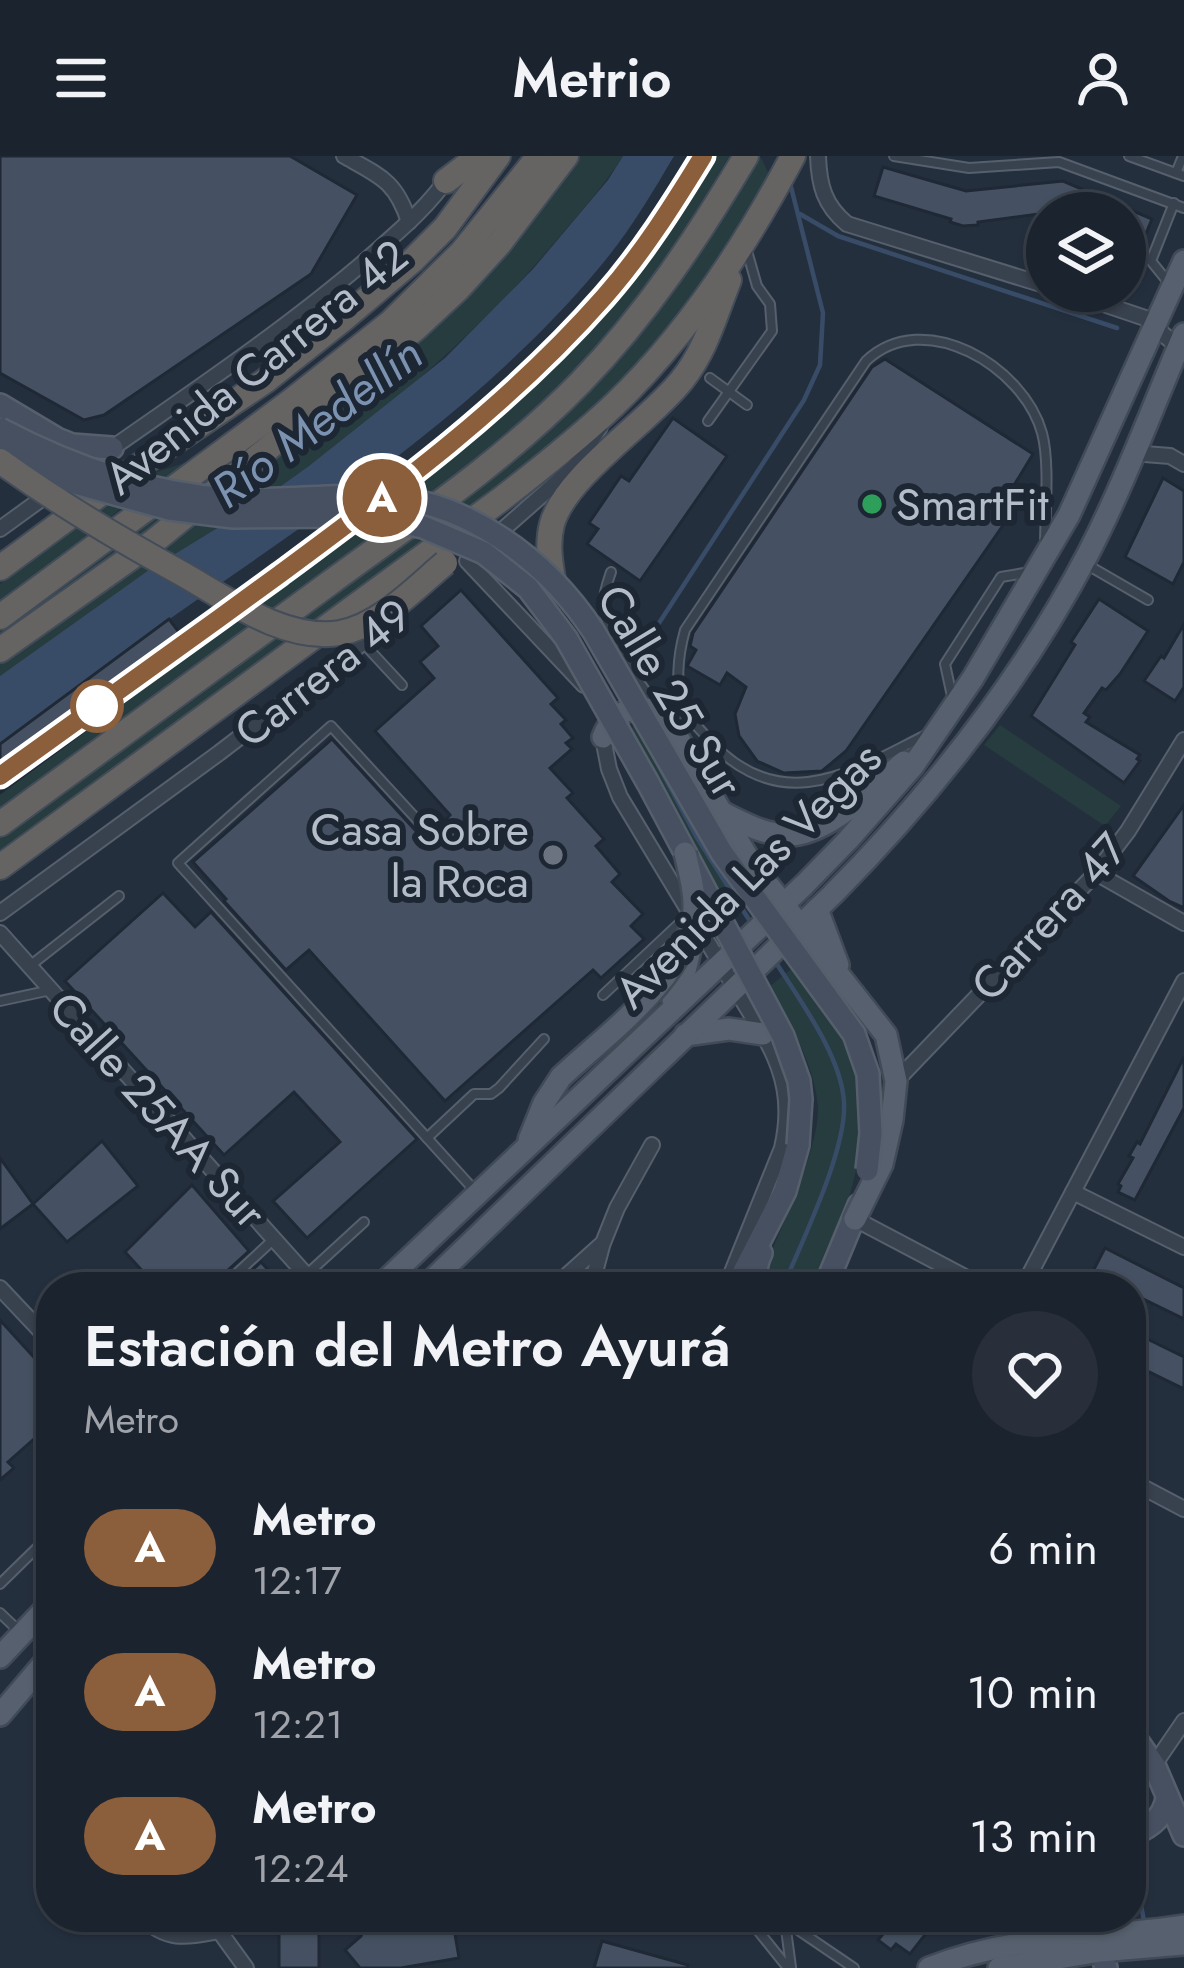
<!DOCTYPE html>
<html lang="en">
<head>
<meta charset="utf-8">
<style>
  :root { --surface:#1b232e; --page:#282f3a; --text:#f1f3f6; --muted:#a0a4aa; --line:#39404a }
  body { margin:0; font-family:Jost,sans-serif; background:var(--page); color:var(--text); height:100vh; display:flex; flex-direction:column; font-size:45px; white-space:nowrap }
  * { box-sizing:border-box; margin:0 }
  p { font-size:39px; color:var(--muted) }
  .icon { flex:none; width:66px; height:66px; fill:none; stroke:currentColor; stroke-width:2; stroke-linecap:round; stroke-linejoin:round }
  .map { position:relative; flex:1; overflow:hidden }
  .details { position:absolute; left:36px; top:1116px; width:1110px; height:660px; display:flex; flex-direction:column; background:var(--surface); border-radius:48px; box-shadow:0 3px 9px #0004,0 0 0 3px var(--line) }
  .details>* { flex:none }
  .badge { padding:0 24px; border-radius:39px; font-size:42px; line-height:78px }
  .fabs { position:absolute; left:1026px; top:36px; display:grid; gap:24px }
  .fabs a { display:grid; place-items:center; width:120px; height:120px; border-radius:50%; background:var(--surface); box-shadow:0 3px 9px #0004,0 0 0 3px var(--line); font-size:60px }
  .map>.badge { position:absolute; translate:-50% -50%; box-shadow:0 0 0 6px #fff }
  .round { display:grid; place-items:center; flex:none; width:126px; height:126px; border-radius:63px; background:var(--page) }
  .summary { display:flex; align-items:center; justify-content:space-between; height:204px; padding:0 48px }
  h1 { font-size:57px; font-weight:600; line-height:90px }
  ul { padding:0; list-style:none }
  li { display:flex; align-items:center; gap:36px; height:144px; padding:0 48px }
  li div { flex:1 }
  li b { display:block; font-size:45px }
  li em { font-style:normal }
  li .badge { min-width:132px; font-weight:700; text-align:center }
  header { display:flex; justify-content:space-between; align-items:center; height:156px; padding:0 48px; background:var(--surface); font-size:54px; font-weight:600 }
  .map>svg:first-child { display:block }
</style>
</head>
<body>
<header><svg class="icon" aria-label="menu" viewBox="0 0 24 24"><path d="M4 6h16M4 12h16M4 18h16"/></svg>Metrio<svg class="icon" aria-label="person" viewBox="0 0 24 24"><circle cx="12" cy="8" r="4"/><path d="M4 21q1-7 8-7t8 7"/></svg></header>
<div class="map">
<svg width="1184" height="1812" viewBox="0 0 1184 1812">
  <rect width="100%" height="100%" fill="#242f3e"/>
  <!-- green -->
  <g fill="#263c3f">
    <path d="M 548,0 L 557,0 L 454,125 L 115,404 L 0,482 L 0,473 L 293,256 Z"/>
    <path d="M 580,0 L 623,0 C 603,31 579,58 555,86 C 403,267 194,389 0,520 L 0,505 L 140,407 L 573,10 Z"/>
    <path d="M 711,0 L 729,0 C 681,83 630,160 562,228 C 486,303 398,365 312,427 C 208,502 104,577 0,652 L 0,637 L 192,495 L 190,491 L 435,312 L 527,234 L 577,185 L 641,107 Z"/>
    <path d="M 760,0 L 769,18 C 726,92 677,164 619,227 C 581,268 537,301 494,335 L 0,697 L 0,682 L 194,544 L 356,421 L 672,135 L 712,79 Z"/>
    <path d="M 187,306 L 119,354 L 0,450 L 0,428 L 148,319 Z"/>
    <path d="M 643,566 L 749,747 L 733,765 L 623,577 Z"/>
    <path d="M 1000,569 L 1121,650 L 1105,670 L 984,589 Z"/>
    <path d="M 795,810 C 812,834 838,860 849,887 C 882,965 849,1060 811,1131 C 791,1131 768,1136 766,1110 C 781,1071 820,990 818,951 C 815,911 790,865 769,831 Z"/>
  </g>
  <!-- water -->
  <path fill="#394c67" d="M 623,0 L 674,0 C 651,39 628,78 598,113 C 485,248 335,348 191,448 C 126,493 64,541 0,588 L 0,520 L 149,414 L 250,352 L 309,310 L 445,202 L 533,113 L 608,24 Z"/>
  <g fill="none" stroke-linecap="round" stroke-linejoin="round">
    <!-- stream -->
    <g stroke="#394c67" stroke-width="4.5">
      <path d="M 800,58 L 838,80 L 1117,172"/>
      <path d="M 641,513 L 648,484 L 804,244 L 820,209 L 823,157 L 789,23"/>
      <path d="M 636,567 L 696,680 L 753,770"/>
      <path d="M 775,805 C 800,845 841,899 844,946 C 847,994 802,1085 783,1131"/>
      <path d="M 1131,1697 L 1144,1765"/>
    </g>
  </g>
  <!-- building -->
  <g fill="#455162" stroke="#1f2835" stroke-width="3">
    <path d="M 0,0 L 290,0 L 357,39 L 311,118 L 104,259 L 84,264 L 0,217 Z"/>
    <path d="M 883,11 L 966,35 L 1063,25 L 1152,63 L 1140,92 L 1125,86 L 1125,57 L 1047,57 L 978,66 L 978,69 L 963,70 L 950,66 L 951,63 L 874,40 Z"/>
    <path d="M 885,203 L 1033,298 L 996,359 L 1006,365 L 846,595 L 822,615 L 784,617 L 757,605 L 739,580 L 735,558 L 746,531 L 727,517 L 720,529 L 687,510 L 696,494 L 690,490 L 691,486 L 693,477 L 872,211 Z"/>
    <path d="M 673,262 L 727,300 L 640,425 L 587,388 L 598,373 L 589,367 L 621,320 L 629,325 Z"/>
    <path d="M 1163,322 L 1184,335 L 1184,406 L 1173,428 L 1125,401 Z"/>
    <path d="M 461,434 L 558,542 L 551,548 L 566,564 L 561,568 L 573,582 L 566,587 L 572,593 L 550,612 L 573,637 L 567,642 L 604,683 L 596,690 L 620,718 L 612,726 L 643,758 L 631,770 L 644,783 L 601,822 L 593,814 L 445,945 L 309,794 L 286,814 L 224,745 L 226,743 L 193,706 L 332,583 L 416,675 L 428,681 L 450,659 L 375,575 L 434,522 L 420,506 L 438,490 L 421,470 Z"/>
    <path d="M 1099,443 L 1148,475 L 1120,518 L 1106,534 L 1102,532 L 1084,557 L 1090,561 L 1086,566 L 1140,599 L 1137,603 L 1140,605 L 1124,627 L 1031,560 L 1075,489 L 1071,486 Z"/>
    <path d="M 169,463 L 193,495 L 0,637 L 0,588 Z"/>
    <path d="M 1184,468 L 1184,531 L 1175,545 L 1144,525 L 1161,500 L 1164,502 Z"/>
    <path d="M 1184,649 L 1184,752 L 1169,745 L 1133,720 Z"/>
    <path d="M 163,737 L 195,771 L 211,756 L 417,983 L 307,1082 L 273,1045 L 340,986 L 294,936 L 224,999 L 65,825 Z"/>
    <path d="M 1184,901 L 1184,952 L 1135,1044 L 1118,1036 L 1121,1030 L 1118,1028 L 1133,1002 L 1129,1000 L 1137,986 L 1140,988 Z"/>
    <path d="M 102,985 L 138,1030 L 67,1086 L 33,1048 Z"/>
    <path d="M 0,1002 L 33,1048 L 0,1073 Z"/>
    <path d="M 192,1029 L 249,1095 L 216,1125 L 214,1131 L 157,1131 L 125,1096 Z"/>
    <path d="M 1105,1092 L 1184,1132 L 1184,1163 L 1131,1137 L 1131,1131 L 1120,1131 L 1092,1117 Z"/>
    <path d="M 261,1106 L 273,1119 L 260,1131 L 234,1131 Z"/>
    <path d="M 0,1164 L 51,1220 L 51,1283 L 43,1275 L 8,1306 L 14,1312 L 0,1324 Z"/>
    <path d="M 1131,1175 L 1184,1201 L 1184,1233 L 1131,1207 Z"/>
    <rect x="279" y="1761" width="40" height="51"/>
    <path d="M 368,1761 L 405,1761 L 399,1776 L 453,1766 L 459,1802 L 401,1812 L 360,1812 L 345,1794 L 361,1780 Z"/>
    <path d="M 897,1761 L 939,1761 L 910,1798 L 896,1788 L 891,1794 L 878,1784 Z"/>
    <path d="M 602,1785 L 688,1809 L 687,1812 L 594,1812 Z"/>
  </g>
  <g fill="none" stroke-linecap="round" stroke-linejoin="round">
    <defs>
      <g id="service">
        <path d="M 894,0 L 969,12 L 1059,6 L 1184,52"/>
        <path d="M 1129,0 L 1184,20"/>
        <path d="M 1176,17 L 1183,0"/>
        <path d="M 1168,126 L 1151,105 L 1174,47"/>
        <path d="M 710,222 L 747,249"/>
        <path d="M 708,265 L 772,175 L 770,148 L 757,130 L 747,95"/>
        <path d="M 1084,407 L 1148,444"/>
        <path d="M 611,416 C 608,425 604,435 604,445 C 602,476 638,526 657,550"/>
        <path d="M 364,488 L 402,529"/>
        <path d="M 953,545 L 945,508 L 1001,421 L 1030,416"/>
        <path d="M 928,578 C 891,596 851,621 808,626 C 765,631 730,609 704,578 C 698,571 690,564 686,556 C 674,532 678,499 685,474 L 866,205 C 924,150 1024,211 1042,277 C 1050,306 1045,358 1045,389"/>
        <path d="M 422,669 L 331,570 L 178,707 L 476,1036"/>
        <path d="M 31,809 L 119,740"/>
        <path d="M 603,839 L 685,762"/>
        <path d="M 0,845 L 51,834"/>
        <path d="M 427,982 L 474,938 L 491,938 L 499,932 L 544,883"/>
        <path d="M 222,1131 L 274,1083"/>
        <path d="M 293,1131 L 364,1066"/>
        <path d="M 38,1391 L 51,1406"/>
        <path d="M 0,1428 L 51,1378"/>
        <path d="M 0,1457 L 20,1476"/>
        <path d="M 747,1761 L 788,1812"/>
        <path d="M 779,1761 L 854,1812"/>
        <path d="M 785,1766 L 791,1811"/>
      </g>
      <g id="minor">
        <path d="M 344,0 C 380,20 396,25 409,66"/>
        <path d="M 818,0 C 819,29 824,49 847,68 L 1047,130"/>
        <path d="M 1065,135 L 1145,162 L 1180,193"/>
        <path d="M 108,295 C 195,234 283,175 364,106 C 394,79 426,54 449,20"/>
        <path d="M 1132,297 L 1170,300 L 1184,308"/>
        <path d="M 0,373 L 51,336"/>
        <path d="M 491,384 L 575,310 L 600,271"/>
        <path d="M 467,405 L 584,529"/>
        <path d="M 602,577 L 609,613 L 620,641 L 763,878 C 785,916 792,949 782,992 L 728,1126"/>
        <path d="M 1096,717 L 1184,767"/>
        <path d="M 0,757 L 219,597 L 390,466"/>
        <path d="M 0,777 L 317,1131"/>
        <path d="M 896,925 L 1096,717 L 1128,675 L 1184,584"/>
        <path d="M 1073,1036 L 1184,1091"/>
        <path d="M 855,1063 L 984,1131"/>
        <path d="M 554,1131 L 603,1087 L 617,1052 L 652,989"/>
        <path d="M 591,1131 L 602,1090"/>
        <path d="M 1023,1131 L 1184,825"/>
        <path d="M 0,1132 L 51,1186"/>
        <path d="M 1131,1325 L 1184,1353"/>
        <path d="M 1154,1609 L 1184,1565"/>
        <path d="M 142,1761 C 167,1786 187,1781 219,1775"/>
        <path d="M 209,1761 L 246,1812"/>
      </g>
      <g id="secondary">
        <path d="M 0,249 L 57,283 L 72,289 L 112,292"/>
        <path d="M 761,1097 C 755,1110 754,1120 764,1131"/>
        <path d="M 736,1131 L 785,1035 L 798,989"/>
        <path d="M 825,1131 L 859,1049"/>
        <path d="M 1131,1576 L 1154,1609 L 1184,1679"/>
        <path d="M 1131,1679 C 1149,1672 1164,1662 1167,1642"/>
        <path d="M 1091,1761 L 1106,1812"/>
      </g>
      <g id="primary">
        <path d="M 603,581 C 614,553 640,544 666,561 L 751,707 L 886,879 L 896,925 L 892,964 L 882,1008 L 855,1063"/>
        <path d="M 723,657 C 743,667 763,678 786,679 C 826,681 874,631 904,606"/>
        <path d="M 817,753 L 838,809"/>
        <path d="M 673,844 L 685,815 L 694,777"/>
        <path d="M 685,879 L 729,873 L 763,878"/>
        <path d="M 529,984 L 544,947 L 561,921"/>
        <path d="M 379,1131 L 804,729 L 848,684 L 913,610 L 973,522 L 1069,359 L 1184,105"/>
        <path d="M 425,1131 L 832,739 C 932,638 1023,522 1089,396 C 1125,326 1153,250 1184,178"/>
        <path d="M 0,1501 L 51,1447"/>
        <path d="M 0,1559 L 51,1499"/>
        <path d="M 929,1812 C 1018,1777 1093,1784 1184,1770"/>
        <path d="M 999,1812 L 1100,1795 L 1184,1788"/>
      </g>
      <g id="trunk">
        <path d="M 446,25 L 479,0"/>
        <path d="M 0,412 L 130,316 L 265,225 L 342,164 L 413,104 L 445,72 L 498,0"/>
        <path d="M 553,424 C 550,405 547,387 552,368 C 565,320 649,266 682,224 C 706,194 715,159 729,124"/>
        <path d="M 0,461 L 290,246 L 390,167 L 462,96 L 539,0"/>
        <path d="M 0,494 L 153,386 L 415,173 L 458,133 L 499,88 L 566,0"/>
        <path d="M 0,668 C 110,587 220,506 331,426 C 417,363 505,304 580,227 C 647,158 697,82 746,0"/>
        <path d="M 0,711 L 500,344 C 539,314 578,283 614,249 C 687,179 746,89 793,0"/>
      </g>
    </defs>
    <!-- service casing -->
    <use href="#service" stroke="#565f6c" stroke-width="12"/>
    <!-- minor casing -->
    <use href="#minor" stroke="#565f6c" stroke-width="18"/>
    <!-- secondary casing -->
    <use href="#secondary" stroke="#565f6c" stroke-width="26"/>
    <!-- primary casing -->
    <use href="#primary" stroke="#414a57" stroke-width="26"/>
    <!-- trunk casing -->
    <use href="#trunk" stroke="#434c59" stroke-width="28"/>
    <!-- service -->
    <use href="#service" stroke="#38414e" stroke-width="8"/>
    <!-- minor -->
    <use href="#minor" stroke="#38414e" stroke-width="14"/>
    <!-- secondary -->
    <use href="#secondary" stroke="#465061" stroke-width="21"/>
    <!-- primary -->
    <use href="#primary" stroke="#56606e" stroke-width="21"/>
    <!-- trunk -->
    <use href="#trunk" stroke="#656462" stroke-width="24"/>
    <!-- rail -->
    <path stroke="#5a6575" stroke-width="4.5" stroke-dasharray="12 12" stroke-linecap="butt" d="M 0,620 L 408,323 C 478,267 549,207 606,138 C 643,95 674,48 703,0"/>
    <defs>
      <g id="secondary-bridge">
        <path d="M 0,273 C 72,311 146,337 228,343 C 277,346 326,339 375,340 C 465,342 547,404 594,476 L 722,697 L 854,878 L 868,918 L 871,977 L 867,1014"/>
        <path d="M 0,295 L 57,322 L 169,353 L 233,361 L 347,360 L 391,364 L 423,371 L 484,397 L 528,432 L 566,482 L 648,627 L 783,880 L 799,925 L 801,943 L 798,989"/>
      </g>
      <path id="primary-bridge" d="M 561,921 C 608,877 688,821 694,753 C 695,734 689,715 685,697"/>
      <path id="trunk-bridge" d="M 0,305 C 58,347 117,382 179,416 C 226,442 284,486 340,477 C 381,469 414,433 445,407"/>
    </defs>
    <!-- secondary-bridge casing -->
    <use href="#secondary-bridge" stroke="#565f6c" stroke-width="26" stroke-linecap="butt"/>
    <!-- primary-bridge casing -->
    <use href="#primary-bridge" stroke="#414a57" stroke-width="26" stroke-linecap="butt"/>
    <!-- trunk-bridge casing -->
    <use href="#trunk-bridge" stroke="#434c59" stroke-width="28" stroke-linecap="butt"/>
    <!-- secondary-bridge -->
    <use href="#secondary-bridge" stroke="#465061" stroke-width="21"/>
    <!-- primary-bridge -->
    <use href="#primary-bridge" stroke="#56606e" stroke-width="21"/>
    <!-- trunk-bridge -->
    <use href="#trunk-bridge" stroke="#656462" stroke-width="24"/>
  </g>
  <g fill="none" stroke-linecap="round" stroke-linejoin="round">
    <defs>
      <path id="line" d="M 0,620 C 93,553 187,486 280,418 C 395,333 509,249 604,141 C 642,98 673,49 703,0"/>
    </defs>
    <!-- line casing -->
    <use href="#line" stroke="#fff" stroke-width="27"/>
    <!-- line -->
    <use href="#line" stroke="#8b5e3c" stroke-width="18"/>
  </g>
  <!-- markers -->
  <circle fill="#2e9e5b" stroke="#1d2633" stroke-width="4.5" cx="872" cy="348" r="12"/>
  <circle fill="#fff" stroke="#8b5e3c" stroke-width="6" cx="97" cy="550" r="24"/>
  <circle fill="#6b7280" stroke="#1d2633" stroke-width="4.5" cx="553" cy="699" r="12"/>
  <g text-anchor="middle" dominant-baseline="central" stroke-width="12" stroke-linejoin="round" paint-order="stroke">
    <!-- street labels -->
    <g font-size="45" fill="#b4bcc9" stroke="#1d2633">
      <text transform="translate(256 211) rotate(-39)">Avenida Carrera 42</text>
      <text transform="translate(323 517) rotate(-38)">Carrera 49</text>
      <text transform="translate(670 535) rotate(59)">Calle 25 Sur</text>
      <text transform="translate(748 719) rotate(-45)">Avenida Las Vegas</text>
      <text transform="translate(1049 761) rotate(-48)">Carrera 47</text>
      <text transform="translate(158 954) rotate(48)">Calle 25AA Sur</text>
    </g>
    <!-- poi labels -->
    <g font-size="45" fill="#b4bcc9" stroke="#1d2633" text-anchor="start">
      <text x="896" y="348">SmartFit</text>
      <text x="529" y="673" text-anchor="end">Casa Sobre<tspan x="529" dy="52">la Roca</tspan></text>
    </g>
    <!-- water labels -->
    <g font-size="48" font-style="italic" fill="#7c92b1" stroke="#1d2633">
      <text transform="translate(317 266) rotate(-37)">Río Medellín</text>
    </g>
  </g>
</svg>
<div class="fabs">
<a><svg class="icon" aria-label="layers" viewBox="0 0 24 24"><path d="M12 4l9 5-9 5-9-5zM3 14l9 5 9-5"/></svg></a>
</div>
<b class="badge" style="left:382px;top:342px;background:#8b5e3c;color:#fff">A</b>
<section class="details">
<div class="summary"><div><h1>Estación del Metro Ayurá</h1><p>Metro</p></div><a class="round"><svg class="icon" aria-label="heart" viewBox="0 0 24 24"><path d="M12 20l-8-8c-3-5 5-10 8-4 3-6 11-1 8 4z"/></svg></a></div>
<ul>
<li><span class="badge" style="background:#8b5e3c;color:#fff">A</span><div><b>Metro</b><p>12:17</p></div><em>6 min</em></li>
<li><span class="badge" style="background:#8b5e3c;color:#fff">A</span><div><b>Metro</b><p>12:21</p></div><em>10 min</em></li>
<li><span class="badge" style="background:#8b5e3c;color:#fff">A</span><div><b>Metro</b><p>12:24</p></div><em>13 min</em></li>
</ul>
</section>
</div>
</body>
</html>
